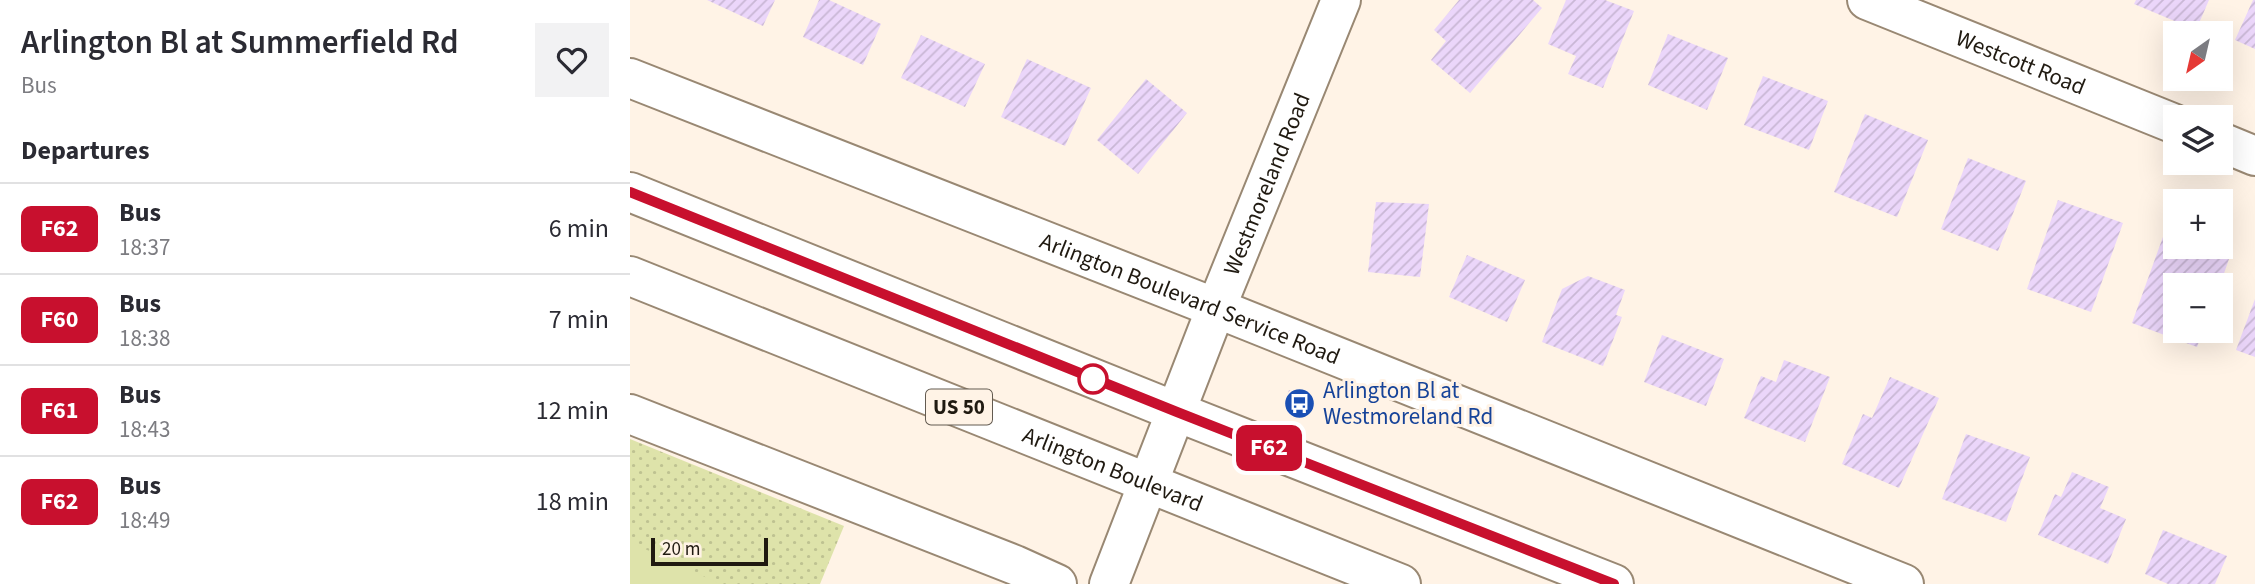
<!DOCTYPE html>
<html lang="en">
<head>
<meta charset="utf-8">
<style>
  :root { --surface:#fff; --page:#f2f2f3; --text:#2b2b33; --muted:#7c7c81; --line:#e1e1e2 }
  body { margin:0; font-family:"Source Sans 3",sans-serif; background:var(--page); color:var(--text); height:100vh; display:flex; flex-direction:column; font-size:26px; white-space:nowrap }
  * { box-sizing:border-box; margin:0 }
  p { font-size:23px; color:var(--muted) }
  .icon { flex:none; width:38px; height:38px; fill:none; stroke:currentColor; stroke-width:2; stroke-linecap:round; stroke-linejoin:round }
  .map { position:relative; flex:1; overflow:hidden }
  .panel { display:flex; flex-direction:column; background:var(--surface); width:630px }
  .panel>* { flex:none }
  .badge { padding:0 14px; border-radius:10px; font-size:24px; line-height:46px }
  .needle { width:46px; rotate:214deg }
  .controls { position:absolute; left:1533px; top:21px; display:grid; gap:14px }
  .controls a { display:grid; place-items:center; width:70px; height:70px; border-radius:0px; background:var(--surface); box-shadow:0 7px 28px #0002; font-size:35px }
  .scale { position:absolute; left:21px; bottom:18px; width:117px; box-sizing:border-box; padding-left:7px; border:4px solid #201a11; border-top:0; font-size:19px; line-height:24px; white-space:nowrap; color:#201a11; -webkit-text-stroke:5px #fff3e6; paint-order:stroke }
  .map>.badge { position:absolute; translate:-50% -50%; box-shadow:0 0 0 4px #fff }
  h2 { padding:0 21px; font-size:26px; line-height:63px }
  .round { display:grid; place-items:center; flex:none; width:74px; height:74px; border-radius:0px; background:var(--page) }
  .head { display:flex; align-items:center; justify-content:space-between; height:119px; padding:0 21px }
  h1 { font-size:33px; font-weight:600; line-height:52px }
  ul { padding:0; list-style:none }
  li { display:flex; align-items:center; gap:21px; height:91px; padding:0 21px; border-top:2px solid var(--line) }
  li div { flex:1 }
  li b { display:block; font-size:26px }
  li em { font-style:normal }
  li .badge { min-width:77px; font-weight:700; text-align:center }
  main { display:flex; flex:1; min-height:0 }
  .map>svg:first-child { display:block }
</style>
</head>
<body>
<main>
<section class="panel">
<div class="head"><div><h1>Arlington Bl at Summerfield Rd</h1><p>Bus</p></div><a class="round"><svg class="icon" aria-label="heart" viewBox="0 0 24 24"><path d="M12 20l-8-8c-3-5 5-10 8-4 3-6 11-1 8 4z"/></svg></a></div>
<h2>Departures</h2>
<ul>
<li><span class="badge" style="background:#c8102e;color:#fff">F62</span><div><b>Bus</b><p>18:37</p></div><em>6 min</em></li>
<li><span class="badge" style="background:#c8102e;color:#fff">F60</span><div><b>Bus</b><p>18:38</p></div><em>7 min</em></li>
<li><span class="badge" style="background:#c8102e;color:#fff">F61</span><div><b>Bus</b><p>18:43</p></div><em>12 min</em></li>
<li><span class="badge" style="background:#c8102e;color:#fff">F62</span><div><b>Bus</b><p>18:49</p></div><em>18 min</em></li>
</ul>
</section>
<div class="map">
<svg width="1625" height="584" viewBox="0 0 1625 584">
  <defs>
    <pattern id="park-dots" width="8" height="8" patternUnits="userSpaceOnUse" patternTransform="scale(1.75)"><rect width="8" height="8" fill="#dee3aa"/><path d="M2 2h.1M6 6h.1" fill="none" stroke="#bec291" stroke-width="1.8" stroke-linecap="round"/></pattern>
    <pattern id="building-hatch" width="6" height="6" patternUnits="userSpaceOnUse" patternTransform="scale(1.75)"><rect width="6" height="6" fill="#ebd6fa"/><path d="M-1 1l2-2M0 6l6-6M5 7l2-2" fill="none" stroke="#c9b7d5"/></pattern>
  </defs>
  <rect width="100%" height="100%" fill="#fff3e6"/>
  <!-- park -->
  <path fill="url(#park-dots)" d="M 0,439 L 214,526 L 190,584 L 0,584 Z"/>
  <!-- pitch -->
  <path fill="#dee3aa" d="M 0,542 L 90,584 L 0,584 Z"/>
  <!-- building -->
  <g fill="url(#building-hatch)">
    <path d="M 77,0 L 145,0 L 133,26 Z"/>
    <path d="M 189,0 L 199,0 L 251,24 L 233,65 L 173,37 Z"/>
    <path d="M 829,0 L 903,0 L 912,8 L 840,93 L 801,60 L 816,41 L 804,30 Z"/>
    <path d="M 936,0 L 975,0 L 1004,11 L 973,88 L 938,74 L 946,56 L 918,44 Z"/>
    <path d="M 1506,0 L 1579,0 L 1566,30 L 1504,4 Z"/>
    <path d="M 1623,0 L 1625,0 L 1625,49 L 1605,40 Z"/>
    <path d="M 1038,34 L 1098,58 L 1077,110 L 1018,85 Z"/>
    <path d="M 291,35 L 355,64 L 335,107 L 271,78 Z"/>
    <path d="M 397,59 L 461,88 L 435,146 L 371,117 Z"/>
    <path d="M 1133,76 L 1198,101 L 1179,150 L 1114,125 Z"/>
    <path d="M 516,79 L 557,113 L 508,174 L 467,140 Z"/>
    <path d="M 1235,114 L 1298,140 L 1267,217 L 1204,192 Z"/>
    <path d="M 1338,158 L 1396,181 L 1368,251 L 1311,229 Z"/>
    <path d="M 1428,200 L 1493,223 L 1461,312 L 1397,289 Z"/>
    <path d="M 746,202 L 799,204 L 790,277 L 738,272 Z"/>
    <path d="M 1534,234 L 1545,239 L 1545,247 L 1567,247 L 1599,259 L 1590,285 L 1545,285 L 1545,331 L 1573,331 L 1567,347 L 1502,323 Z"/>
    <path d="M 837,255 L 895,280 L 877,322 L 819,297 Z"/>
    <path d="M 958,276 L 995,290 L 986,315 L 992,317 L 973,366 L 912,342 L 932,289 Z"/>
    <path d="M 1625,299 L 1625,357 L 1606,350 Z"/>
    <path d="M 1032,335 L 1094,359 L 1076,406 L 1014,382 Z"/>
    <path d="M 1154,360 L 1200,377 L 1175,442 L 1114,418 L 1131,376 L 1146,382 Z"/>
    <path d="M 1260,377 L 1309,398 L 1269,488 L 1212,464 L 1233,414 L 1242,418 Z"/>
    <path d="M 659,390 L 681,398 L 677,409 L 655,401 Z"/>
    <path d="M 1336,434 L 1400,457 L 1376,522 L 1312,499 Z"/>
    <path d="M 1442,472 L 1479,487 L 1470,508 L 1496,519 L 1478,564 L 1408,535 L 1425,494 L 1431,497 Z"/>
    <path d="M 1533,530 L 1597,556 L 1585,584 L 1538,584 L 1515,574 Z"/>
  </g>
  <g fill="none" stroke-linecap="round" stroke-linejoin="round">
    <defs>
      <g id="minor">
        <path id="s1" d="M 1237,0 L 1545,124"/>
        <path id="s2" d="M 0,78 L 586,308 L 1274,584"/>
        <path d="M 1591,142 L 1625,156"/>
        <path d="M 0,414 L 385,565 L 427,584"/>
        <path id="s3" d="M 479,584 L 586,308 L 711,0"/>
      </g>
      <g id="highway">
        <path d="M 0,192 L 547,412 L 984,584"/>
        <path id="s4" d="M 0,276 L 771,584"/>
      </g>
    </defs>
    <!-- minor casing -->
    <use href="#minor" stroke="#998873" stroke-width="42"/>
    <!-- highway casing -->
    <use href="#highway" stroke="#998873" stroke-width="42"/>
    <!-- minor -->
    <use href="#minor" stroke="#fff" stroke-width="38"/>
    <!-- highway -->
    <use href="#highway" stroke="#fff" stroke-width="38"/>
  </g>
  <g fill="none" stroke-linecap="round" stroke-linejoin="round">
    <defs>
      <path id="line" d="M 0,192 L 547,412 L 984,584"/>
    </defs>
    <!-- line casing -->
    <use href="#line" stroke="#fff" stroke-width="16"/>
    <!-- line -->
    <use href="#line" stroke="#c8102e" stroke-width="10"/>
  </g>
  <!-- icons -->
  <defs>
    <symbol id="bus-disc" viewBox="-11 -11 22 22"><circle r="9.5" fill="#1a4fb4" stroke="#fff3e6"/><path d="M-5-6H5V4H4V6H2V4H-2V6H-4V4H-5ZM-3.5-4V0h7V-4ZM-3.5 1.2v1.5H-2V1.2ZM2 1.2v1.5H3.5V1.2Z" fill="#fff"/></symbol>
  </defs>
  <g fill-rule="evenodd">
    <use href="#bus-disc" x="652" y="386" width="35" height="35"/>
  </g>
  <!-- markers -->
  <circle fill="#fff" stroke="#c8102e" stroke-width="3.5" cx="463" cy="379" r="14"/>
  <g text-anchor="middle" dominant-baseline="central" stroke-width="6" stroke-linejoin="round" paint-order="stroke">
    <!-- shield labels -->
    <rect fill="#fff3e6" stroke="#635b51" stroke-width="2" x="296" y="389.5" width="66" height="35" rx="5"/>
    <g font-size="21" font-weight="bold" fill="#201a11">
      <text x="329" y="407">US 50</text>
    </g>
    <!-- street labels -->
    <g font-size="23" fill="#201a11" stroke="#fff3e6">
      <text stroke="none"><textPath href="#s1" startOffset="166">Westcott Road</textPath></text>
      <text stroke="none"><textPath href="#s3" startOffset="430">Westmoreland Road</textPath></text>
      <text stroke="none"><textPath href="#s2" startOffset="602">Arlington Boulevard Service Road</textPath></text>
      <text stroke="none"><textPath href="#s4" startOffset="520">Arlington Boulevard</textPath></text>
    </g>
    <!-- transit labels -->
    <g font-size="23" fill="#164399" stroke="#fff3e6" text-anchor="start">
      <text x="693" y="390">Arlington Bl at<tspan x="693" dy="26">Westmoreland Rd</tspan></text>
    </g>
  </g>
</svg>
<div class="controls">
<a><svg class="needle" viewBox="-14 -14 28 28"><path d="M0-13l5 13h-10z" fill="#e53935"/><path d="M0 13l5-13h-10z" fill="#7c7c81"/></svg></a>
<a><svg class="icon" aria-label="layers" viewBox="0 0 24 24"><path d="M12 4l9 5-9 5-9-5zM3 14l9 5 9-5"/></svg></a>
<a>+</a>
<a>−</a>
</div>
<div class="scale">20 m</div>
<b class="badge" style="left:639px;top:448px;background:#c8102e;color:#fff">F62</b>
</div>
</main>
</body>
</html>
